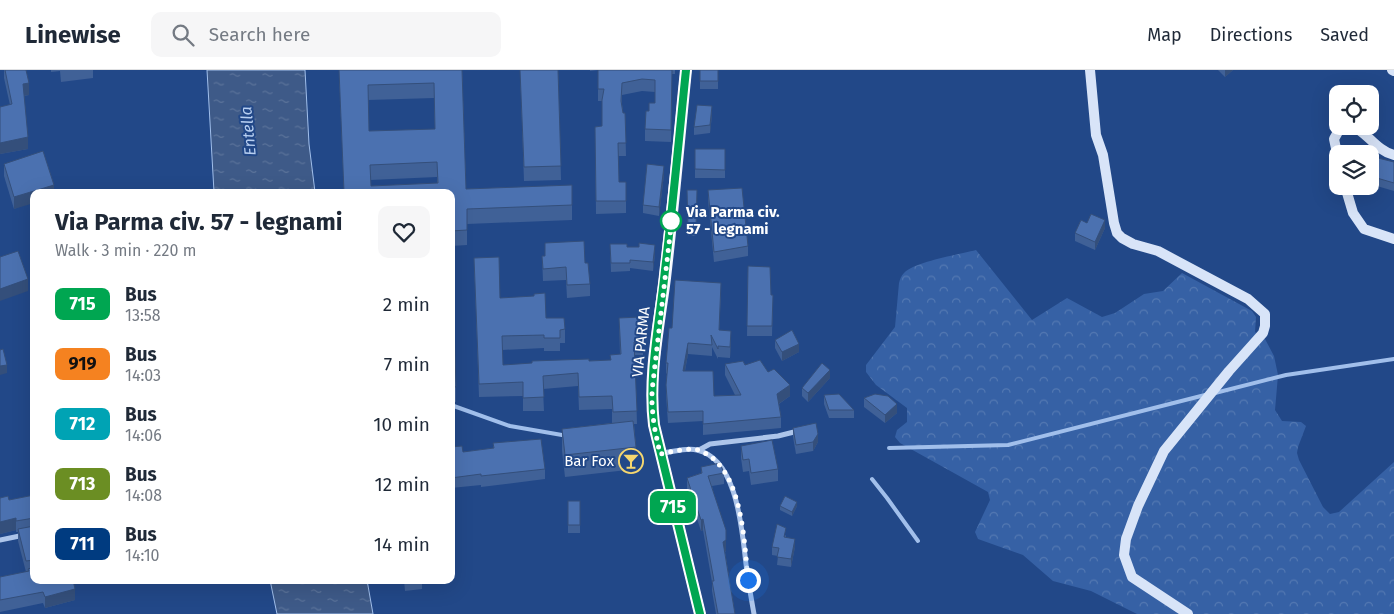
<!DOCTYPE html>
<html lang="en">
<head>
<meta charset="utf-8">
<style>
  :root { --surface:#fff; --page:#f6f6f7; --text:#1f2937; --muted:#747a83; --line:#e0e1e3 }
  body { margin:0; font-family:"Fira Sans",sans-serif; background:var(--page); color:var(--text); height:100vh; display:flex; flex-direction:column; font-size:19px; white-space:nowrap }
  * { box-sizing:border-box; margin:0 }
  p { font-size:16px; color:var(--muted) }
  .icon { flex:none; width:28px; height:28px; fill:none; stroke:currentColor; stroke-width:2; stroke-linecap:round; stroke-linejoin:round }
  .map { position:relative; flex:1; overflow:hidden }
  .panel { position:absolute; left:30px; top:119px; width:425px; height:395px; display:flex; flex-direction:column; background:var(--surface); border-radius:10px; box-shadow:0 5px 20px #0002 }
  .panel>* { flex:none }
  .badge { padding:0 10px; border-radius:8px; font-size:18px; line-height:32px }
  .fabs { position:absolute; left:1329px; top:15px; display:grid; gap:10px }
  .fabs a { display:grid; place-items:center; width:50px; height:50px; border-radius:10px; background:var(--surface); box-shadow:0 5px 20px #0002; font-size:25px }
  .you { position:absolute; width:25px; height:25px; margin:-12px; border:4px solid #fff; border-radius:50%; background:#1a73e8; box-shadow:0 0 0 8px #1a73e833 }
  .map>.badge { position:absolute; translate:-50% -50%; box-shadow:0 0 0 2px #fff }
  .round { display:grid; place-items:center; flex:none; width:52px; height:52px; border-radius:10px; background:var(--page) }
  .overview { display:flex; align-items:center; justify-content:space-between; height:85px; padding:0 25px }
  h1 { font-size:24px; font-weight:700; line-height:38px }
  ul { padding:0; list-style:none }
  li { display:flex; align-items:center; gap:15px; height:60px; padding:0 25px }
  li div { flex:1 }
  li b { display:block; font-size:19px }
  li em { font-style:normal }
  li .badge { min-width:55px; font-weight:700; text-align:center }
  header { display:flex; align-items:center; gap:30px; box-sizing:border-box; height:70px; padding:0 25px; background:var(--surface); border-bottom:1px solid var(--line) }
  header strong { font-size:24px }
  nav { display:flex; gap:28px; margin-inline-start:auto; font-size:18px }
  .search { width:350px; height:45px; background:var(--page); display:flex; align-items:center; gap:12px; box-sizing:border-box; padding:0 18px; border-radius:10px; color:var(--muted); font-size:19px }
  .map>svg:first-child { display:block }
</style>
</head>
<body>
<header>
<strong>Linewise</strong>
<div class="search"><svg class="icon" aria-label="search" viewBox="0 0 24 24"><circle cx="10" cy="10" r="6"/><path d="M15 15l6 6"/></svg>Search here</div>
<nav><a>Map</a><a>Directions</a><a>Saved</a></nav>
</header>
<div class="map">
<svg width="1394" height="544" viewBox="0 0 1394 544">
  <defs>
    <pattern id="forest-crowns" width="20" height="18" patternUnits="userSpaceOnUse" patternTransform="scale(1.25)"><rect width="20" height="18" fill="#3661a5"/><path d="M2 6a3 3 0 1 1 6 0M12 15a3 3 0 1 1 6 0" fill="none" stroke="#5479b2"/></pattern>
    <pattern id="water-ripples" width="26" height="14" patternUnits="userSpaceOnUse" patternTransform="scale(1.25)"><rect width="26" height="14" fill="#3e5a88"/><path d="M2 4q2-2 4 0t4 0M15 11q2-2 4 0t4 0" fill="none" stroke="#5b739a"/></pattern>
  </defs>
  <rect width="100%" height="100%" fill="#224888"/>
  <!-- forest -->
  <path fill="url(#forest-crowns)" d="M 976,180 L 1032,250 L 1067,228 L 1102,247 L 1115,243 L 1144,224 L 1163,221 L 1182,203 L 1252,241 L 1256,247 L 1255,262 L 1265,269 L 1274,286 L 1278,305 L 1275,340 L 1282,351 L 1301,352 L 1306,356 L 1298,377 L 1297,383 L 1299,390 L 1323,437 L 1330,444 L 1339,442 L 1394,392 L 1394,544 L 1137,544 L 1091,521 L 1053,511 L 1023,485 L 978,469 L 975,462 L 990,430 L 988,422 L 900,373 L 895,367 L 897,360 L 907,352 L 907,338 L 876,315 L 866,302 L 866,295 L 895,257 L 899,213 C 900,209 901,206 904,203 C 916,191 958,185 976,180 Z"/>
  <!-- water -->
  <g fill="url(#water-ripples)" stroke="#a1bfeb">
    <path d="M 207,0 L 305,0 L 309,74 L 315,122 L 214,122 Z"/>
    <path d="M 270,510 L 367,510 L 373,544 L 277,544 Z"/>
  </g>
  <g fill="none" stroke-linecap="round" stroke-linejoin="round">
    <!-- stream -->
    <g stroke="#a1bfeb" stroke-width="4">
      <path d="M 1215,323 L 1286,305 L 1394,289"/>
      <path d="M 451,335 L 510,356 L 562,365"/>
      <path d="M 889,378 L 1008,375 L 1205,325"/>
      <path d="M 872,409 L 887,428 L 918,471"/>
    </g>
    <!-- street -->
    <g stroke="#adc5ea" stroke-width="5">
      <path d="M 699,380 L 710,374 L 778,366 L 798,361"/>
      <path d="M 663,383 C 673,382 687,377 697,380 C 738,389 742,462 746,494 C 748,511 751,527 754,544"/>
      <path d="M 0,470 L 34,463"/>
    </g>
    <!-- secondary -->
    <g stroke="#d8e4f8" stroke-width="10">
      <path d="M 1090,0 L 1096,65 L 1103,85 L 1114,153 L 1117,163 L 1122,168 L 1133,174 L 1158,181 L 1248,229 L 1265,244 L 1265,256 L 1263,263 L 1229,301 L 1164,381 L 1138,436 L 1126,469 L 1124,485 L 1132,507 L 1188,544"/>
      <path d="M 1392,0 L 1394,1"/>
      <path d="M 1351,56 C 1367,61 1375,80 1394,85"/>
      <path d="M 1338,88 L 1334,69 L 1339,60 L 1346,56"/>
      <path d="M 1345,116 L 1353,143 L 1364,159 L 1394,169"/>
    </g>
    <!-- primary -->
    <path stroke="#f0f5fe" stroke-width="12" d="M 686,0 C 679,69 673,139 665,208 C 659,256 648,306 654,355 L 700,544"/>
  </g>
  <!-- wall -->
  <g fill="#406197" fill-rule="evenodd">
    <path d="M 4,0 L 26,0 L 29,25 L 24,26 L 28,79 L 0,84 L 0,87 L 0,37 L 10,35 L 4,8 Z"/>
    <path d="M 51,0 L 93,0 L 93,8 L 61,12 L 60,1 L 51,2 Z"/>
    <path d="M 339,0 L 462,0 L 466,119 L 572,135 L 572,150 L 467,154 L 467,175 L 451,176 L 451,122 L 344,122 ZM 434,28 L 435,59 L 369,61 L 368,30 ZM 437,107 L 437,113 L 371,116 L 370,110 Z"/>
    <path d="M 520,0 L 558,0 L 561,110 L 524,111 Z"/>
    <path d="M 590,0 L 675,0 L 675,4 L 672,4 L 671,72 L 645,71 L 645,59 L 649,41 L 655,33 L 655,22 L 642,21 L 622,25 L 622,34 L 623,43 L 625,43 L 626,86 L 618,86 L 619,112 L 626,112 L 626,143 L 596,144 L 595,57 L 602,56 L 602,31 L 598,31 L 598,0 L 590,1 Z"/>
    <rect x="700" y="0" width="18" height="19"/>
    <path d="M 1218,0 L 1233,0 L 1225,7 Z"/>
    <path d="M 712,45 L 710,63 L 694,65 L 694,57 Z"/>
    <rect x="695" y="79" width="30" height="29"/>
    <path d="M 1370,87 L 1394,92 L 1394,121 L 1370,114 Z"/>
    <path d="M 4,94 L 54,122 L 14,139 L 4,106 Z"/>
    <path d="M 664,104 L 659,146 L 643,143 L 643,135 Z"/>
    <path d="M 697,120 L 696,166 L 688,166 L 687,129 Z"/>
    <path d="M 708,120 L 748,176 L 748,186 L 714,192 L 708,130 Z"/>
    <path d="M 1087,153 L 1105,158 L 1095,180 L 1075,171 L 1075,163 Z"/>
    <path d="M 545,173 L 585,193 L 590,214 L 590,226 L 567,228 L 566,210 L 543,211 L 542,186 L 545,186 Z"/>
    <path d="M 610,174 L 627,177 L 655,184 L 653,201 L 630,198 L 630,201 L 611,202 Z"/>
    <path d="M 451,188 L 456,317 L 456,332 L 451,331 Z"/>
    <path d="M 474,188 L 500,228 L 546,248 L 565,259 L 565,273 L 560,273 L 560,281 L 544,281 L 544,278 L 502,280 L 503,295 L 610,290 L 620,285 L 619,248 L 643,271 L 643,285 L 635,285 L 637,354 L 634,354 L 636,377 L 636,399 L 565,407 L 562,381 L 562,359 L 612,353 L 612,339 L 579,340 L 578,316 L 543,319 L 544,341 L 523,341 L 523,326 L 479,327 Z"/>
    <path d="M 748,196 L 771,225 L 773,225 L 772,266 L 747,266 Z"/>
    <path d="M 721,224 L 719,261 L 731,272 L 730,288 L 718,287 L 718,289 L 712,277 L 712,286 L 688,284 L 685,301 L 714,326 L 735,325 L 725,305 L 725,294 L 745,295 L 768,302 L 790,326 L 779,334 L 781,347 L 781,358 L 703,365 L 703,351 L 668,353 L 666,325 L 667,304 L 666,303 L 666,293 L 672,258 Z"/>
    <path d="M 775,270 L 799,282 L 782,291 L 775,278 Z"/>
    <path d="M 830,308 L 808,332 L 802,326 L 802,318 Z"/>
    <path d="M 824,325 L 854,340 L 854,348 L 829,348 L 824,334 Z"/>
    <path d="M 864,328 L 897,343 L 885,353 L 864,337 Z"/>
    <path d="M 793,358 L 818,372 L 813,381 L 796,384 L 793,367 Z"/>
    <path d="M 493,373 L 545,399 L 545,409 L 481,417 L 481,415 L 451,418 L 451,377 L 463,382 L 493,378 Z"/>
    <path d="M 741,376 L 778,399 L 778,411 L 751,415 L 749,401 L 743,402 L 741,388 Z"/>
    <path d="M 701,397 L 724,403 L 724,414 L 712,416 L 726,481 L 725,482 L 735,544 L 716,544 L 712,521 L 712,512 L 703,460 L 701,461 L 687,418 L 687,408 L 701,403 Z"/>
    <path d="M 34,425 L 34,510 L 75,530 L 45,538 L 43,533 L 0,542 L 0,507 L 26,502 L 18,471 L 18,462 L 16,462 L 16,460 L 0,464 L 0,428 L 9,430 Z"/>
    <rect x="568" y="431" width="12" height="32"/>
    <path d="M 780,436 L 797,436 L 792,446 L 780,440 Z"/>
    <path d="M 786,465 L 786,467 L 795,477 L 791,497 L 777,495 L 778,486 L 772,485 L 772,477 Z"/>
    <path d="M 404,510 L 422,510 L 422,519 L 405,521 Z"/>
  </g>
  <!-- shaded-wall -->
  <g fill="#344f7b">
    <path d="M 1225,0 L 1233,0 L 1225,7 Z"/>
    <path d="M 29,13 L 29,25 L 23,26 L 23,14 Z"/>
    <path d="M 712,36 L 712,45 L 710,63 L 710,55 Z"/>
    <path d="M 28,67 L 28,79 L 0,84 L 0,73 Z"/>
    <path d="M 664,96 L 664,104 L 659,146 L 659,137 Z"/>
    <path d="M 54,115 L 54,122 L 34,122 L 34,133 L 14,139 L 14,127 Z"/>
    <path d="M 1105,150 L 1105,158 L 1095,180 L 1095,172 Z"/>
    <path d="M 655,175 L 655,184 L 653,201 L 653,192 Z"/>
    <path d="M 28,209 L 28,221 L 0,231 L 0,219 Z"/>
    <path d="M 731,261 L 731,272 L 730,288 L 730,277 Z"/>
    <path d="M 688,273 L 688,284 L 683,311 L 683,301 Z"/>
    <path d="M 799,274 L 799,282 L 782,291 L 782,282 Z"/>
    <path d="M 7,295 L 7,303 L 0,305 L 0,296 Z"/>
    <path d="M 830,300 L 830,308 L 808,332 L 808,323 Z"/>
    <path d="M 790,315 L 790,326 L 777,335 L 777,324 Z"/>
    <path d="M 897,334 L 897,343 L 885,353 L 885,345 Z"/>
    <path d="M 818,364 L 818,372 L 813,381 L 813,372 Z"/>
    <path d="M 797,432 L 797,436 L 792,446 L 792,442 Z"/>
    <path d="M 16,448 L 16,460 L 0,464 L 0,452 Z"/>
    <path d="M 703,449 L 703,460 L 701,461 L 701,450 Z"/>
    <path d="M 795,469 L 795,477 L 791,497 L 791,489 Z"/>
    <path d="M 726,470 L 726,481 L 723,482 L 723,472 Z"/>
    <path d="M 75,519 L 75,530 L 45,538 L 45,527 Z"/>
  </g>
  <!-- building -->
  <g fill="#4b71b0" stroke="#344f7b" fill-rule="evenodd">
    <path d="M 5,0 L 26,0 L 29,13 L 23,14 L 28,67 L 0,73 L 0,76 L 0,37 L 12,34 Z"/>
    <path d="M 339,0 L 462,0 L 466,119 L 572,115 L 572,135 L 467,139 L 467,160 L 451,161 L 451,122 L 344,122 ZM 434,13 L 435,59 L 369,61 L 368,15 ZM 437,92 L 438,113 L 371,116 L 370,95 Z"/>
    <path d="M 520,0 L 558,0 L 561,96 L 524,97 Z"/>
    <path d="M 598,0 L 672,0 L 671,60 L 645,59 L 646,41 L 649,41 L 649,33 L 655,33 L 655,10 L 642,9 L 622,13 L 621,31 L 623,43 L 625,43 L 626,73 L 618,73 L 619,112 L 626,112 L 626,131 L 596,131 L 595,57 L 602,56 L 602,30 L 604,19 L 598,19 Z"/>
    <rect x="700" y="0" width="18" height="11"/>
    <path d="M 697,35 L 712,36 L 710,55 L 694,57 Z"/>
    <path d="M 695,79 L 725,79 L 725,100 L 695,99 Z"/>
    <path d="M 43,81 L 54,115 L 14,127 L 4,94 Z"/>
    <path d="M 1370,86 L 1394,92 L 1394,113 L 1370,106 Z"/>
    <path d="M 647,94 L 664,96 L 659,137 L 643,135 Z"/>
    <path d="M 742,118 L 748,176 L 714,182 L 708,120 Z"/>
    <path d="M 687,120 L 697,120 L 696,157 L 688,157 Z"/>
    <path d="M 1091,144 L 1105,150 L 1095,172 L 1075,163 L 1081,150 L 1087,153 Z"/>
    <path d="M 584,171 L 585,193 L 588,193 L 590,214 L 567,215 L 566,197 L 543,199 L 542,186 L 545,186 L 545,173 Z"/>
    <path d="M 639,173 L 655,175 L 653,192 L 630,190 L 630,193 L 611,193 L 610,174 L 627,174 L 627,177 L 639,177 Z"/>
    <path d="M 18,181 L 28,209 L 0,219 L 0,187 Z"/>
    <path d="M 499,187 L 500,228 L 534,226 L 534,224 L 545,223 L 546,248 L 564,248 L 565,259 L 560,260 L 560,268 L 544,268 L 544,265 L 502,266 L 503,295 L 532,293 L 532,291 L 589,289 L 589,291 L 611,290 L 610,285 L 621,284 L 619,248 L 641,247 L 643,271 L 634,272 L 637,341 L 613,342 L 612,326 L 579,327 L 578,303 L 543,306 L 544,327 L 523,328 L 523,312 L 479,314 L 474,188 Z"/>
    <path d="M 451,188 L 452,188 L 456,317 L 451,316 Z"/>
    <path d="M 748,196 L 770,197 L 771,225 L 773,225 L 772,256 L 747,256 Z"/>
    <path d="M 675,210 L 721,213 L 719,260 L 731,261 L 730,277 L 718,276 L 718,279 L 711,265 L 712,275 L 688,273 L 683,301 L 713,301 L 714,326 L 741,325 L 725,294 L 743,291 L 745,295 L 760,290 L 768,302 L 774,299 L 790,315 L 777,324 L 781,347 L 703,354 L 703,341 L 668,342 L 666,315 L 668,293 L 666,293 L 669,258 L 672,258 Z"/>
    <path d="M 792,260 L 799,274 L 782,282 L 775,270 Z"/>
    <path d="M 3,279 L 7,295 L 0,296 L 0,280 Z"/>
    <path d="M 822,293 L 830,300 L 808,323 L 802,318 Z"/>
    <path d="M 839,324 L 854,340 L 829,340 L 824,325 Z"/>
    <path d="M 875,324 L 888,326 L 897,334 L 885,345 L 864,328 Z"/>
    <path d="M 633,351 L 636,377 L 565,385 L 562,359 Z"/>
    <path d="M 816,353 L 818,364 L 813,372 L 796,375 L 793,358 Z"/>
    <path d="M 541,369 L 545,399 L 481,406 L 481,404 L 451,408 L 451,377 L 462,376 L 463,382 L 494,378 L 493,373 Z"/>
    <path d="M 772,370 L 778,399 L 751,403 L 749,389 L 743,390 L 741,376 Z"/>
    <path d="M 720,393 L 724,403 L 708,406 L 726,460 L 726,470 L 723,472 L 735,544 L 718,544 L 712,511 L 714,511 L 703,449 L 701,450 L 687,408 L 702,403 L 701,397 Z"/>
    <path d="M 34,425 L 34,448 L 16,451 L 16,448 L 0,452 L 0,428 L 8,426 L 9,430 Z"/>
    <path d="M 785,426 L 797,432 L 792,442 L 780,436 Z"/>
    <rect x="568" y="431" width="12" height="24"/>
    <path d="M 777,454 L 786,458 L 784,467 L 795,469 L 791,489 L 777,487 L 779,478 L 772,477 Z"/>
    <path d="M 34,456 L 34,490 L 26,491 L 18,459 Z"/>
    <path d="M 34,497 L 34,510 L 73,510 L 75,519 L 45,527 L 43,522 L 0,530 L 0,507 L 29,501 L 28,499 Z"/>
    <path d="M 404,510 L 422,510 L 422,511 L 405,513 Z"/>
  </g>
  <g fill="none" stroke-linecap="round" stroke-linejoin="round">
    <defs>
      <path id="line" d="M 686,0 C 679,67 673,134 665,200 C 660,251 648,304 654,355 L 700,544"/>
    </defs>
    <!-- line casing -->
    <use href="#line" stroke="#fff" stroke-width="11"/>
    <!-- line -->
    <use href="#line" stroke="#00a651" stroke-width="8"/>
    <!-- walk -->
    <path stroke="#fff" stroke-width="5" stroke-dasharray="0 9" d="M 671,151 L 672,148 L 652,321 L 652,335 L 654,355 L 660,384 C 670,382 690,377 698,380 C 743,395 744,472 748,510"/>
  </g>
  <!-- icons -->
  <defs>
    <symbol id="bar-ring" viewBox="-11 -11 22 22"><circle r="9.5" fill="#224888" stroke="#f6d76f" stroke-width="1.5"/><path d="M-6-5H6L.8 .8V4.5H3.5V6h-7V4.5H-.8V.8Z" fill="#f6d76f"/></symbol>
  </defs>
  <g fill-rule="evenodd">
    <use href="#bar-ring" x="617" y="377" width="28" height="28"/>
  </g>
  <!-- markers -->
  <circle fill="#fff" stroke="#00a651" stroke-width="2.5" cx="671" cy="151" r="10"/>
  <g text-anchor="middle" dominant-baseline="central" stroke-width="4" stroke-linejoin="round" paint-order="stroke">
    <!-- stop labels -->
    <g font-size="15" font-weight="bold" fill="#fff" stroke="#224888" text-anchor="start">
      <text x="686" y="142">Via Parma civ.<tspan x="686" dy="17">57 - legnami</tspan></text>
    </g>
    <!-- street labels -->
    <g font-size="15" fill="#fff" stroke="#224888">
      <text transform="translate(641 272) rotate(-84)">VIA PARMA</text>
    </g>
    <!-- poi labels -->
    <g font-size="15" fill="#fff" stroke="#224888" text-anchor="end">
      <text x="614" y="391">Bar Fox</text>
    </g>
    <!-- water labels -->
    <g font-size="16" font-style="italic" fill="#b8cff1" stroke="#224888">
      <text transform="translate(248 61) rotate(-95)">Entella</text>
    </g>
  </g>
</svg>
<div class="fabs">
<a><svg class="icon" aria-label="locate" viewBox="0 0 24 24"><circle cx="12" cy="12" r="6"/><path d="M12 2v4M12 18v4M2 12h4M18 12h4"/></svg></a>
<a><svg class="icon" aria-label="layers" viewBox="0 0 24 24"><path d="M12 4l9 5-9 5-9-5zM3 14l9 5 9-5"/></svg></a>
</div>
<div class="you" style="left:748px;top:510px"></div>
<b class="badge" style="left:673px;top:437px;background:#00a651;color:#fff">715</b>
<section class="panel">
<div class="overview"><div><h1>Via Parma civ. 57 - legnami</h1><p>Walk · 3 min · 220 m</p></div><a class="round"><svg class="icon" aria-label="heart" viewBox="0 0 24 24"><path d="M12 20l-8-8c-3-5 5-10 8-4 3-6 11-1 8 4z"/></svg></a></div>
<ul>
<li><span class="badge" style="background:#00a651;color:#fff">715</span><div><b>Bus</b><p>13:58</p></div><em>2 min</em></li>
<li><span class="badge" style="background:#f58220;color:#111">919</span><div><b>Bus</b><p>14:03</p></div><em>7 min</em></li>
<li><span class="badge" style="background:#00a3b4;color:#fff">712</span><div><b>Bus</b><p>14:06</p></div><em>10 min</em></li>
<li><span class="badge" style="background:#6b8e23;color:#fff">713</span><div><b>Bus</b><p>14:08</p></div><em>12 min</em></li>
<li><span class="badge" style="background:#003b80;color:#fff">711</span><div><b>Bus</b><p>14:10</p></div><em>14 min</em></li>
</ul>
</section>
</div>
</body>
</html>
